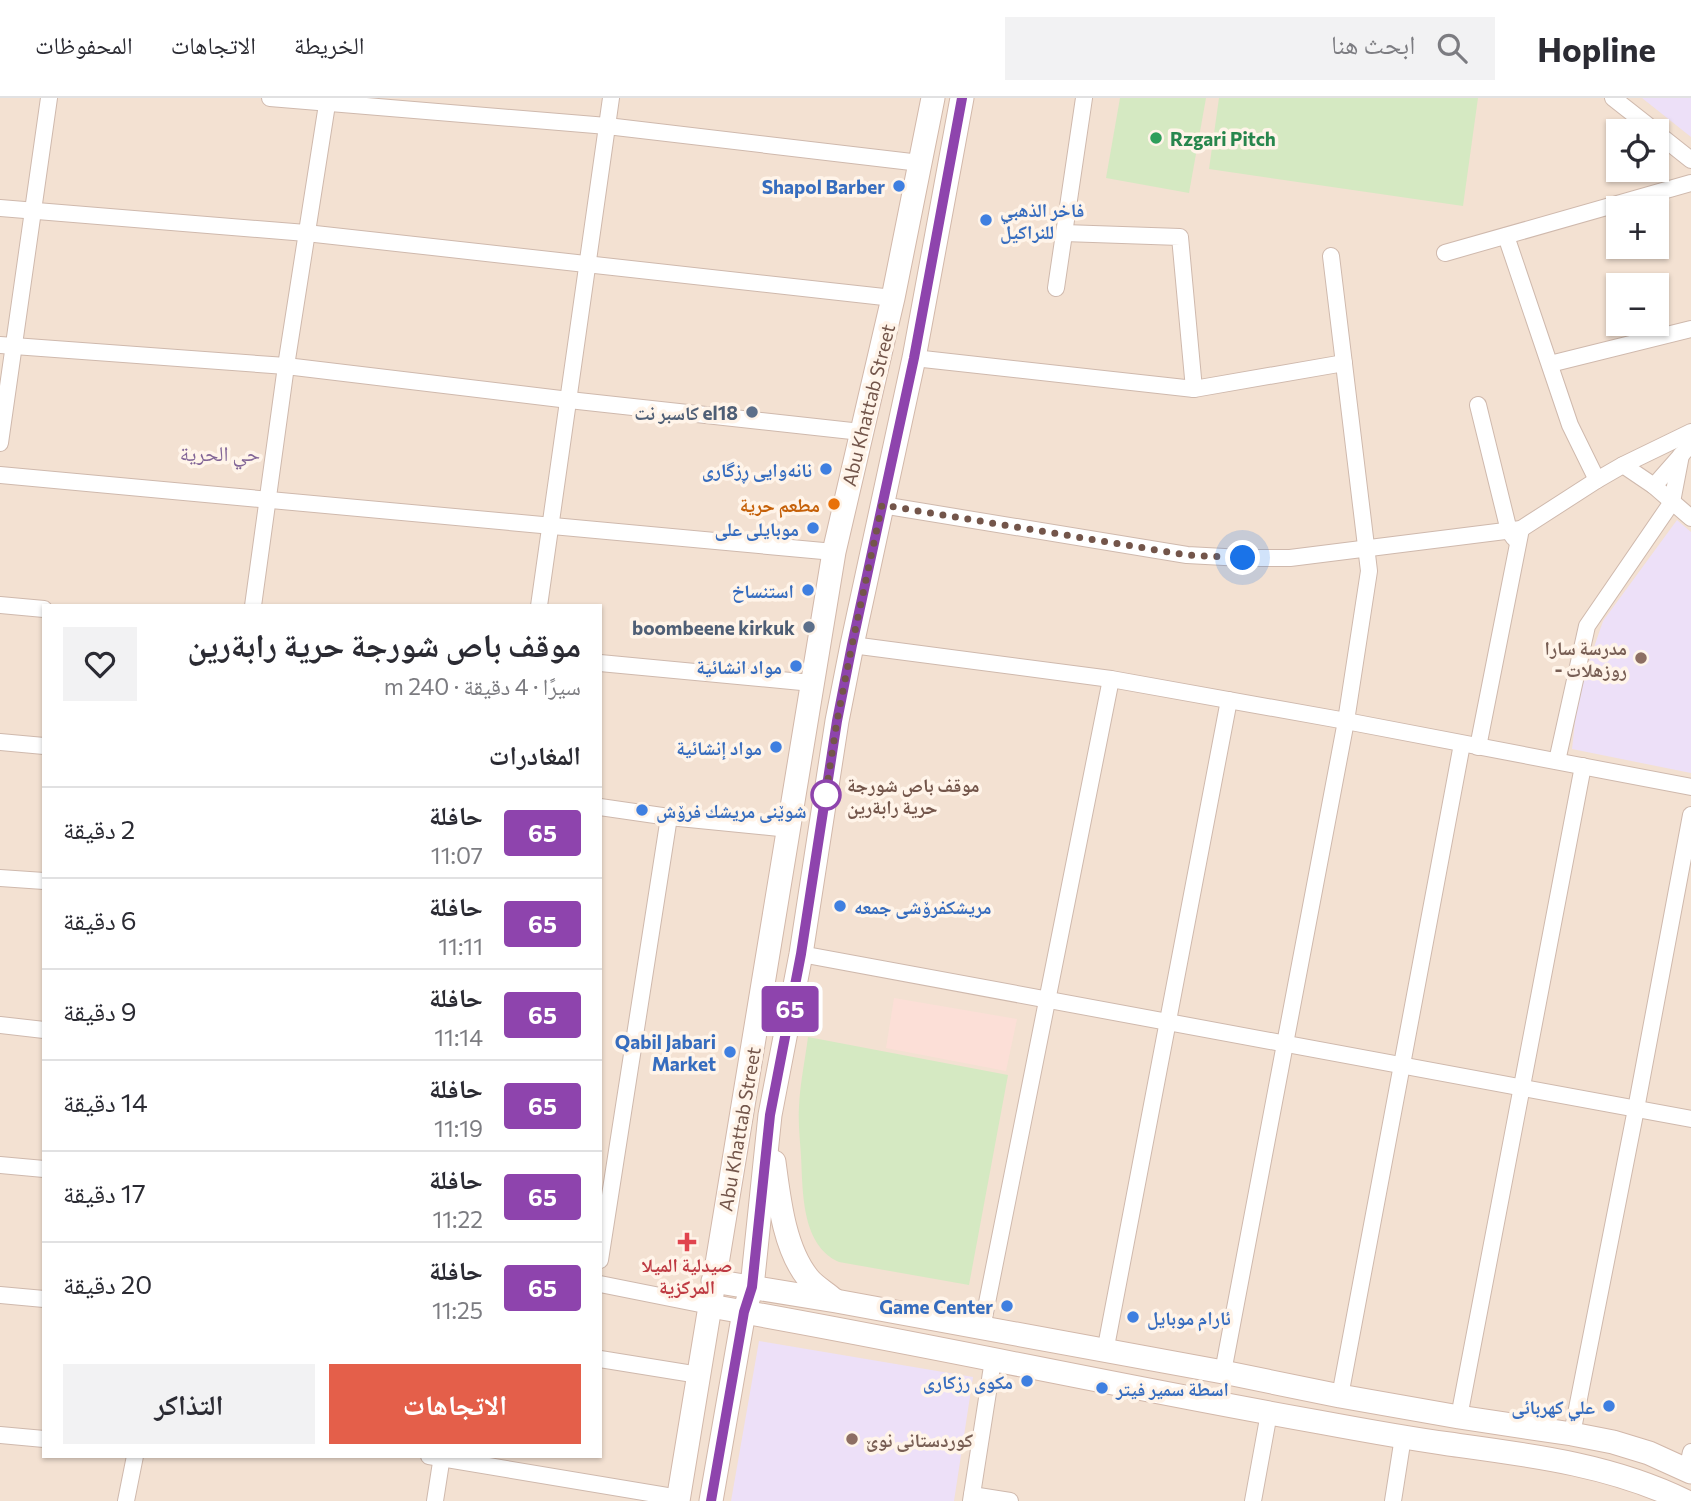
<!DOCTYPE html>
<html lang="ar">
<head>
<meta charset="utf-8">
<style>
  :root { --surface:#fff; --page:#f2f2f3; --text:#2b2b33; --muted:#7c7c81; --line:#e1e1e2; --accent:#e45f4a }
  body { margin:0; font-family:Commissioner,"Noto Naskh Arabic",sans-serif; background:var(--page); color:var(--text); direction:rtl; height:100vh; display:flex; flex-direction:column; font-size:26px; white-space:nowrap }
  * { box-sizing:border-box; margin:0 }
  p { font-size:23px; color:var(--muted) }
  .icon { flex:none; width:38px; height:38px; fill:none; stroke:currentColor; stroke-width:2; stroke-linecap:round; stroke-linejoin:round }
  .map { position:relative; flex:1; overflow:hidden; direction:ltr }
  .drawer { position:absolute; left:42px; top:506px; width:560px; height:854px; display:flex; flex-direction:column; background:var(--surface); border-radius:0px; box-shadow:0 2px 5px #0004; direction:rtl }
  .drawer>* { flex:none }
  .badge { padding:0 14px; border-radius:5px; font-size:24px; line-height:46px }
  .controls { position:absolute; left:1606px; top:21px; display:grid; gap:14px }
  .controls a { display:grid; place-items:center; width:63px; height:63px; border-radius:0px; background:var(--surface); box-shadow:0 2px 5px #0004; font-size:35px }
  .you { position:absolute; width:35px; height:35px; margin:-18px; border:5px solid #fff; border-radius:50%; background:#1a73e8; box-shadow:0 0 0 10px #1a73e833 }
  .map>.badge { position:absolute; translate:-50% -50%; box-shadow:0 0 0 4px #fff }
  h2 { padding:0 21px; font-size:26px; line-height:63px }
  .round { display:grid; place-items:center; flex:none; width:74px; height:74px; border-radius:0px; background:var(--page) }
  .overview { display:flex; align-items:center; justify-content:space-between; height:119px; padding:0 21px }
  h1 { font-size:33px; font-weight:700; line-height:52px }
  .cta { display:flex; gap:14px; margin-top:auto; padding:14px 21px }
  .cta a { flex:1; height:80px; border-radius:0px; background:var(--accent); color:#fff; font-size:28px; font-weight:700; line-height:80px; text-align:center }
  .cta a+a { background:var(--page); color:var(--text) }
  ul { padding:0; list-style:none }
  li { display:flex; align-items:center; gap:21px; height:91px; padding:0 21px; border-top:2px solid var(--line) }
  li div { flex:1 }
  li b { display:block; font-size:26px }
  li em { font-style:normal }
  li .badge { min-width:77px; font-weight:700; text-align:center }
  header { display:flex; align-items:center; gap:42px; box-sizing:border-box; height:98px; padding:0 35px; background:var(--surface); border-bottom:2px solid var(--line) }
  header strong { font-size:33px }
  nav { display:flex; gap:38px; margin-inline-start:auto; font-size:24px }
  .search { width:490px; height:63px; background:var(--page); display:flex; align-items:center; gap:18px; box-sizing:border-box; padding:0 24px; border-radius:0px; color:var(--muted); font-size:26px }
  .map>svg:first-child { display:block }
</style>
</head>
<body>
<header>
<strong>Hopline</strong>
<div class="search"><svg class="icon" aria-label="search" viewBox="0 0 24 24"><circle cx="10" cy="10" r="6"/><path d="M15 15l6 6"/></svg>ابحث هنا</div>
<nav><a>الخريطة</a><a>الاتجاهات</a><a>المحفوظات</a></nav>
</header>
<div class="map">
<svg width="1691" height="1403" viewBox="0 0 1691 1403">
  <rect width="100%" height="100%" fill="#fcf0e3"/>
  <!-- residential -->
  <path fill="#f3e1d2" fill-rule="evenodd" d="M 0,0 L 1691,0 L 1691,1403 L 0,1403 ZM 1619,33 L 1657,33 L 1657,72 L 1619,72 ZM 1619,110 L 1657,110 L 1657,149 L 1619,149 ZM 1619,187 L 1657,187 L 1657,226 L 1619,226 ZM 44,508 L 600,508 L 600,1358 L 44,1358 Z"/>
  <!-- commercial -->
  <path fill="#fcdfd7" d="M 894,900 L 1017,921 L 1006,973 L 886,950 Z"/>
  <!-- education -->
  <g fill="#ede0f8">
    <path d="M 1642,0 L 1691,0 L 1691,39 Z"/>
    <path d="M 1677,422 L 1691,434 L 1691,675 L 1572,651 L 1578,596 L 1603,523 Z"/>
    <path d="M 759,1243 L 973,1279 L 954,1403 L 731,1403 Z"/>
  </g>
  <!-- green -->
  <g fill="#d5e9c2">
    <path d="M 1120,0 L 1206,0 L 1189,95 L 1106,80 Z"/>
    <path d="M 1219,0 L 1478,0 L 1463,108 L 1209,71 Z"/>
    <path d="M 808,939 L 1008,977 L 969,1187 L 839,1164 C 801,1147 803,1093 801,1058 C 800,1042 798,1025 799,1009 C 800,986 805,962 808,939 Z"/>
  </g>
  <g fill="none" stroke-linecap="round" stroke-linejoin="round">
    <defs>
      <g id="street">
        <path d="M 270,0 L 607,28 L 920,65"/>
        <path d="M 1613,0 L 1655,33"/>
        <path d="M 1657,35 L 1691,62"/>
        <path d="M 0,110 L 306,135 L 893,200"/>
        <path d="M 1064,135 L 1180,139 L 1194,291"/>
        <path d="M 1506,138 L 1570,327 L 1597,382"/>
        <path d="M 1445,155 L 1691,85"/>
        <path d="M 1056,190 L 1084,0"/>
        <path d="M 0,247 L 286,268 L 569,302 L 861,334"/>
        <path d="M 914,260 L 1194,291 L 1344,265"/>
        <path d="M 1550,266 L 1691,231"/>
        <path d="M 1478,307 L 1509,433 L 1514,440"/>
        <path d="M 0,345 L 49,0"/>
        <path d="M 1623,367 L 1654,388 L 1691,420"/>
        <path d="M 0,377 L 834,454"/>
        <path d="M 1654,388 L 1691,346"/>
        <path d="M 882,407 L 1187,457 L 1243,460 L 1290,460 L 1521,431 L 1597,382 L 1623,367 L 1691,334"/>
        <path d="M 0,507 L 44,511"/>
        <path d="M 253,508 L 286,268 L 328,0"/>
        <path d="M 539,508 L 611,0"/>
        <path d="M 852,547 L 1111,581 L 1346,623 L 1691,689"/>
        <path d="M 600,565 L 812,585"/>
        <path d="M 0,644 L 44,648"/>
        <path d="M 1478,649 L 1521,431"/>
        <path d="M 1557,663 L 1587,528 L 1672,404 L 1681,357"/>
        <path d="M 600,709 L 669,719 L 789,731"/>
        <path d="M 0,780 L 44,783"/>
        <path d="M 801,856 L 1691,1021"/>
        <path d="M 0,927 L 44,932"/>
        <path d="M 0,1067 L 44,1071"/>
        <path d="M 600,1162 L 669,719"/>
        <path d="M 600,1186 L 710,1208"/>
        <path d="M 0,1197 L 44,1201"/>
        <path d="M 982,1230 L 1111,581"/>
        <path d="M 1105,1254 L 1229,602"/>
        <path d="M 600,1261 L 699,1277"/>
        <path d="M 1223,1274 L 1346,623 L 1369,473 L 1331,158"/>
        <path d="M 1340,1298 L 1462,646"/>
        <path d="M 1459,1319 L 1583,668"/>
        <path d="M 1572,1336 L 1636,1011 L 1691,717"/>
        <path d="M 0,1337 L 44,1341"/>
        <path d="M 429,1358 L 679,1400"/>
        <path d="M 1687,1372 L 1691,1354"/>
        <path d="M 972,1397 L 1010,1403"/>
        <path d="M 126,1403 L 135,1358"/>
        <path d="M 435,1403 L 442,1358"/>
        <path d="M 971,1403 L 993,1262"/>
        <path d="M 1253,1403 L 1269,1315"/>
        <path d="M 1393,1403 L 1403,1339"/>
      </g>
      <g id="secondary">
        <path d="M 774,1064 C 779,1101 784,1150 808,1180 C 814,1188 825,1194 833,1201"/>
        <path d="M 713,1183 L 836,1203 L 1223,1274 L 1340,1298 L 1459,1319 L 1572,1336 L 1613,1344 L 1649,1355 L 1691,1374"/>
        <path d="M 710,1208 C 913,1243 1115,1288 1319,1324 C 1362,1332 1406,1340 1449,1346 C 1530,1357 1612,1367 1685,1403"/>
        <path d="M 678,1403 L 834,454 L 893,200 L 933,0"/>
        <path d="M 711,1403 L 744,1214 L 752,1189 L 770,1017 L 801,856 L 837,623 L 852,547 L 914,260 L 962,0"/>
      </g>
    </defs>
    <!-- street casing -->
    <use href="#street" stroke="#cfb9ad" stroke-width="18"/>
    <!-- secondary casing -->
    <use href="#secondary" stroke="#d2b8aa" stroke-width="25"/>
    <!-- street -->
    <use href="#street" stroke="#fff" stroke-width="16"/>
    <!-- secondary -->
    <use href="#secondary" stroke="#fff" stroke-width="23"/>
  </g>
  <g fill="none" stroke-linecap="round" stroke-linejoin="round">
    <defs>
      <path id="line" d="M 711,1403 L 744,1214 L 752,1189 L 770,1017 L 801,856 L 837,623 L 852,547 L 914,260 L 962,0"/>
    </defs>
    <!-- line casing -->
    <use href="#line" stroke="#fff" stroke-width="16"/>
    <!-- line -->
    <use href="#line" stroke="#8e44ad" stroke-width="10"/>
    <!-- walk -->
    <path stroke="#73554a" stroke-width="7" stroke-dasharray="0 12.6" d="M 826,697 L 825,701 L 837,623 L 852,547 L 882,407 L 1187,457 L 1243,460"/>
  </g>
  <!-- markers -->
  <circle fill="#2e9e5b" stroke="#fff4e9" stroke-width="2.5" cx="1156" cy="40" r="7"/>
  <g fill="#3f7fe0" stroke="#fff4e9" stroke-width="2.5">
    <circle cx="899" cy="88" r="7"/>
    <circle cx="986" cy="122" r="7"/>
    <circle cx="826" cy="371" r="7"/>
    <circle cx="813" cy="430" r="7"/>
    <circle cx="808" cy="492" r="7"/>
    <circle cx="796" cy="568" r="7"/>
    <circle cx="776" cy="649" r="7"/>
    <circle cx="642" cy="712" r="7"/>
    <circle cx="840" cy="808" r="7"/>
    <circle cx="730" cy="954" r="7"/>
    <circle cx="1007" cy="1208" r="7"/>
    <circle cx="1133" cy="1219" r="7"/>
    <circle cx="1027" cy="1283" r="7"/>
    <circle cx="1102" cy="1290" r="7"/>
    <circle cx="1609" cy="1308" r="7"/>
  </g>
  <g fill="#5c6f8a" stroke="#fff4e9" stroke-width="2.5">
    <circle cx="752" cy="314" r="7"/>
    <circle cx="809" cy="529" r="7"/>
  </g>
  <circle fill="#e8710a" stroke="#fff4e9" stroke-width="2.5" cx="834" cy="406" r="7"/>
  <g fill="#8d6e63" stroke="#fff4e9" stroke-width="2.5">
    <circle cx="1641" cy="560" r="7"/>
    <circle cx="852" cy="1341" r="7"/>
  </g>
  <circle fill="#fff" stroke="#8e44ad" stroke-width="3.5" cx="826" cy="697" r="14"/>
  <path fill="#e0444e" stroke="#fff4e9" stroke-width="2.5" d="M683.5 1133.5h7v7h7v7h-7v7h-7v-7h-7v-7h7z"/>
  <g text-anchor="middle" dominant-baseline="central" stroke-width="7" stroke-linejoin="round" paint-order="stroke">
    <!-- leisure labels -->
    <g font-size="19" font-weight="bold" fill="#27864d" stroke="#fff4e9" text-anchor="start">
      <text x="1170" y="40">Rzgari Pitch</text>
    </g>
    <!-- shop labels -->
    <g font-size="19" font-weight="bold" fill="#366cbe" stroke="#fff4e9" text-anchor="end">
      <text x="885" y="88">Shapol Barber</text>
      <text x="1000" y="111" text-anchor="start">فاخر الذهبي<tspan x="1000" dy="22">للنراكيل</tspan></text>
      <text x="812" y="371">نانەوایی ڕزگاری</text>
      <text x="799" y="430">موبايلى على</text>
      <text x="794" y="492">استنساخ</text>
      <text x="782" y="568">مواد انشائية</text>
      <text x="762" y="649">مواد إنشائية</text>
      <text x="656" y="712" text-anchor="start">شوێنى مريشك فرۆش</text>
      <text x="854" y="808" text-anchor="start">مریشکفرۆشی جمعە</text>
      <text x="716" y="943">Qabil Jabari<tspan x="716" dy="22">Market</tspan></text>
      <text x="993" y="1208">Game Center</text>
      <text x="1147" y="1219" text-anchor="start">ئارام موبايل</text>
      <text x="1013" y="1283">مكوى رزكارى</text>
      <text x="1116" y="1290" text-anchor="start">اسطة سمير فيتر</text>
      <text x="1595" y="1308">علي كهربائى</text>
    </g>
    <!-- street labels -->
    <g font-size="19" fill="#73554a" stroke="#fff4e9">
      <text transform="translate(868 307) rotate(-76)">Abu Khattab Street</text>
      <text transform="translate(739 1031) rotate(-80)">Abu Khattab Street</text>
    </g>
    <!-- service labels -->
    <g font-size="19" font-weight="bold" fill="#4e5e75" stroke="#fff4e9" text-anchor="end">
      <text x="738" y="314">كاسبر نت el18</text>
      <text x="795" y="529">boombeene kirkuk</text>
    </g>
    <!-- food labels -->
    <g font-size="19" font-weight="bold" fill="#c56008" stroke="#fff4e9" text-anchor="end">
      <text x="820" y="406">مطعم حرية</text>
    </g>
    <!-- education labels -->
    <g font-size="19" font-weight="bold" fill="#785e54" stroke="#fff4e9" text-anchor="end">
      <text x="1627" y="549">مدرسة سارا<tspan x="1627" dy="22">- روزهلات</tspan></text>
      <text x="866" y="1341" text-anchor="start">کوردستانی نوێ</text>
    </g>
    <!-- stop labels -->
    <g font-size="19" font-weight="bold" fill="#73554a" stroke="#fff4e9" text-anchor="start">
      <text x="847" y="686">موقف باص شورجة<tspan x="847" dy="22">حرية رابةرين</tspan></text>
    </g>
    <!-- health labels -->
    <g font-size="19" font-weight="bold" fill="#be3a42" stroke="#fff4e9">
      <text x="687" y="1166">صيدلية الميلا<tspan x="687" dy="22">المركزية</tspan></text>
    </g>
    <!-- neighbourhood labels -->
    <g font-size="21" fill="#826597" stroke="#fff4e9">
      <text x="220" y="354">حي الحرية</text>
    </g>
  </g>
</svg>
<div class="controls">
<a><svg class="icon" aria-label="locate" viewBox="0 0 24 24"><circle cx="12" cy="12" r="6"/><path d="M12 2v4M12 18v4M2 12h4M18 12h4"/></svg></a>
<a>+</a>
<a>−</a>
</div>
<div class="you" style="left:1243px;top:460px"></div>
<b class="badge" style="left:790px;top:911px;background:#8e44ad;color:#fff">65</b>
<section class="drawer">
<div class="overview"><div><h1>موقف باص شورجة حرية رابةرين</h1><p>سيرًا · 4 دقيقة · 240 m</p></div><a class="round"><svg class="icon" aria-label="heart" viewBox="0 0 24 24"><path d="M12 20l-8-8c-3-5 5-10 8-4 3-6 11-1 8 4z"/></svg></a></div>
<h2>المغادرات</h2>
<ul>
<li><span class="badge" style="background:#8e44ad;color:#fff">65</span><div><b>حافلة</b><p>11:07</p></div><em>2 دقيقة</em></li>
<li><span class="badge" style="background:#8e44ad;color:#fff">65</span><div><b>حافلة</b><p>11:11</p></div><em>6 دقيقة</em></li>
<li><span class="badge" style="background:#8e44ad;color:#fff">65</span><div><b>حافلة</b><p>11:14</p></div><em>9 دقيقة</em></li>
<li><span class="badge" style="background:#8e44ad;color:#fff">65</span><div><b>حافلة</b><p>11:19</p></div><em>14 دقيقة</em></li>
<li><span class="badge" style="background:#8e44ad;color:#fff">65</span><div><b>حافلة</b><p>11:22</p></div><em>17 دقيقة</em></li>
<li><span class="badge" style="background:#8e44ad;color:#fff">65</span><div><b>حافلة</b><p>11:25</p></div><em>20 دقيقة</em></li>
</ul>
<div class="cta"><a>الاتجاهات</a><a>التذاكر</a></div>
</section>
</div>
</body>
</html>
